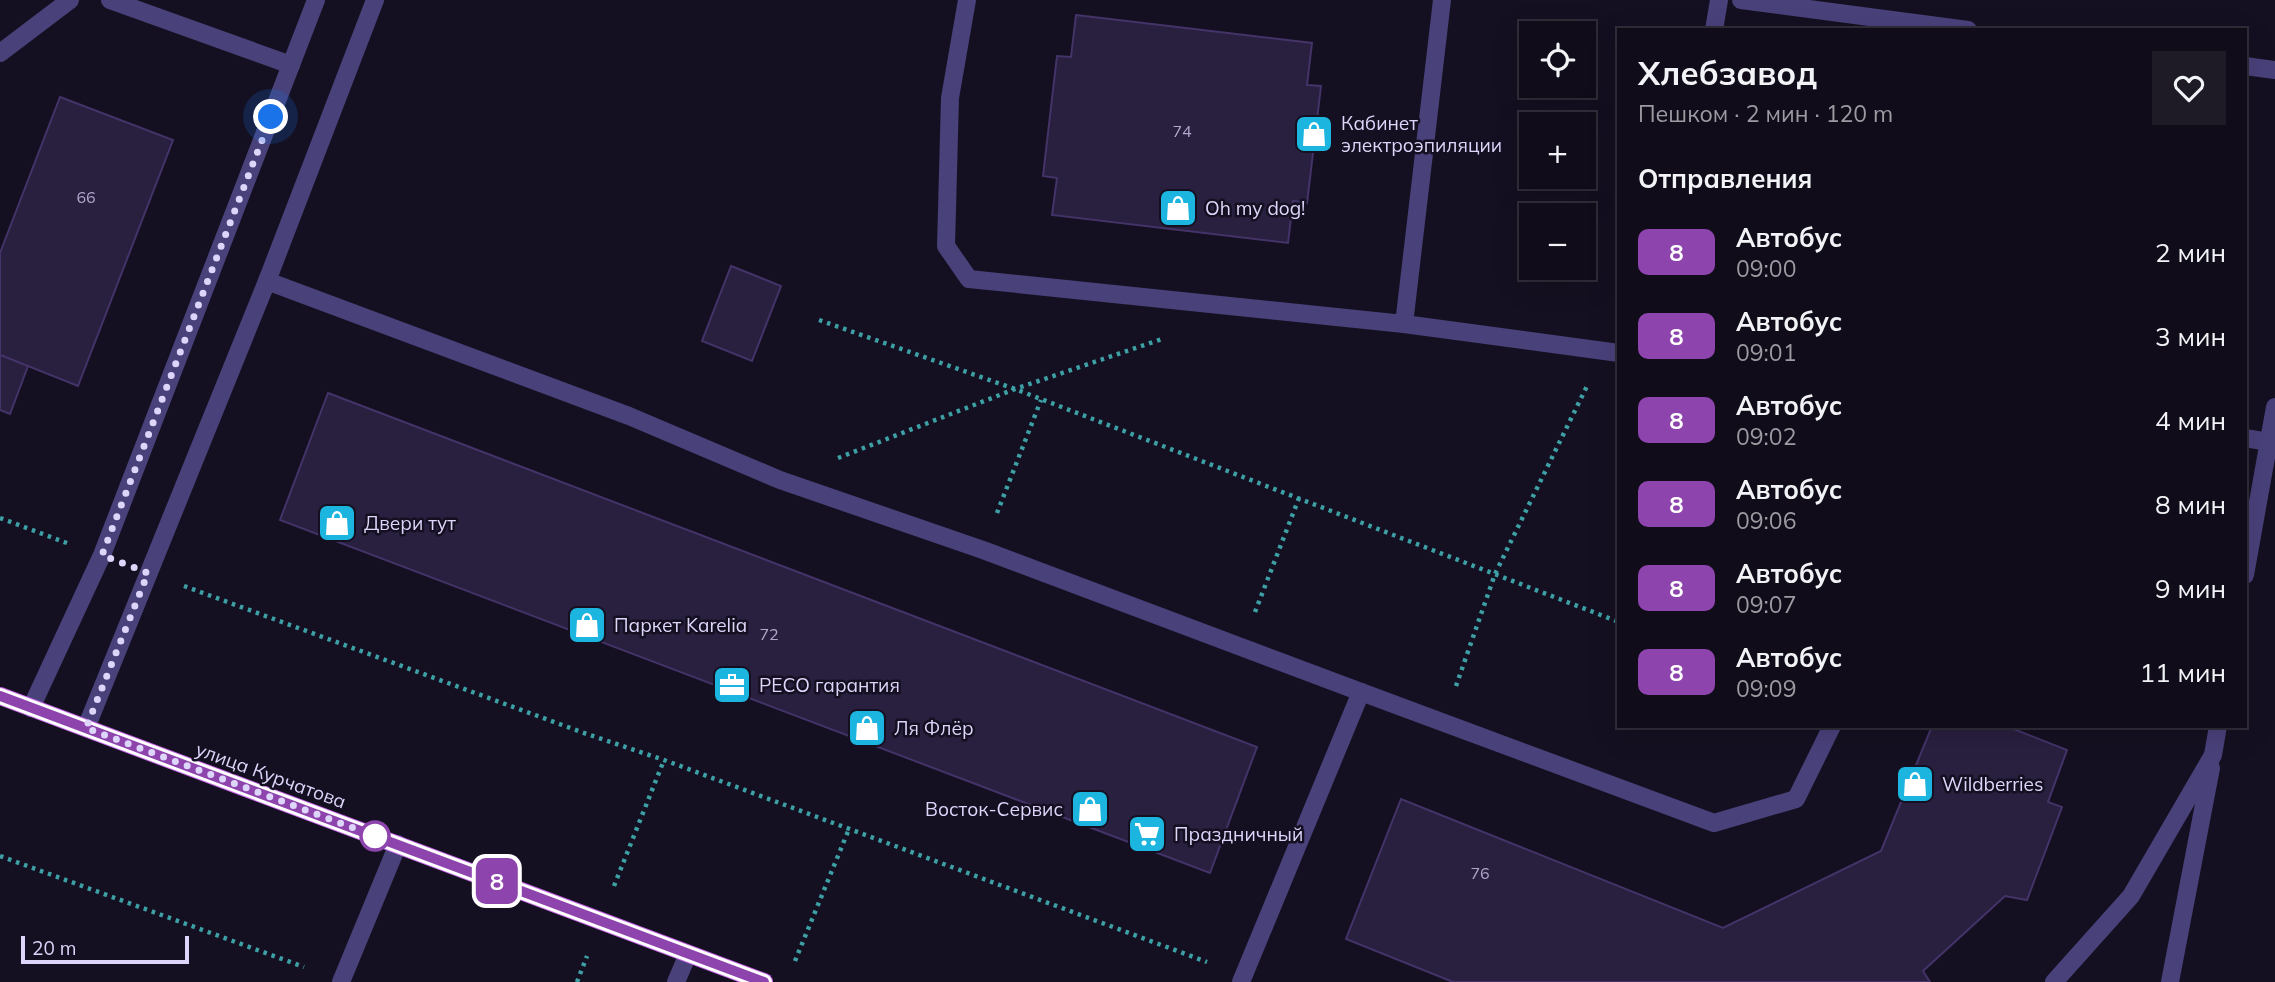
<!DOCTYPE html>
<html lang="ru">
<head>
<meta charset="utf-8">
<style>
  :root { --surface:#100c19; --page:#1e1a26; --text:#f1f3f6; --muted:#9c9ba2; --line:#302c38 }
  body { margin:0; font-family:Mulish,sans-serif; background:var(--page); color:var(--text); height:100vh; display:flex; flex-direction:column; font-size:26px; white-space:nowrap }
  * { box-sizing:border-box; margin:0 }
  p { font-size:23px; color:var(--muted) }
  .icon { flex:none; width:38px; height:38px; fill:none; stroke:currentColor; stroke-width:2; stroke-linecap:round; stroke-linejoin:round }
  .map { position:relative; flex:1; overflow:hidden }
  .details { position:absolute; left:1617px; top:28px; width:630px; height:700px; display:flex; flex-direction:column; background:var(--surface); border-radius:0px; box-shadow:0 7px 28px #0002,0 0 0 2px var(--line) }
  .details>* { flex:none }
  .badge { padding:0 14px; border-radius:10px; font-size:24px; line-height:46px }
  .controls { position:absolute; left:1519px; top:21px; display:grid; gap:14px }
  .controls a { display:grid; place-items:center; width:77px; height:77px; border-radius:0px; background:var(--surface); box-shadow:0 7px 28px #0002,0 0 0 2px var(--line); font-size:35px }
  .scale { position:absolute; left:21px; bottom:18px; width:168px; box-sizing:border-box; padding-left:7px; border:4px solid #ddd5fa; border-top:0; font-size:19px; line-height:24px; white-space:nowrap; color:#ddd5fa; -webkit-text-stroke:5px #151021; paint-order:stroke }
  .you { position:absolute; width:35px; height:35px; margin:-18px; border:5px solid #fff; border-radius:50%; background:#1a73e8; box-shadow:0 0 0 10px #1a73e833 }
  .map>.badge { position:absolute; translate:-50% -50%; box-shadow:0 0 0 4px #fff }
  h2 { padding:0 21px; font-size:26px; line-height:63px }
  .round { display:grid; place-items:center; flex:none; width:74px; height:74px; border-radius:0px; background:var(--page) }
  .headline { display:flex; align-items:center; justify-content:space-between; height:119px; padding:0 21px }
  h1 { font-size:33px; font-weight:700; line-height:52px }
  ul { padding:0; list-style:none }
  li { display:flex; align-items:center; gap:21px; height:84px; padding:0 21px }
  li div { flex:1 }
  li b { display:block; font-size:26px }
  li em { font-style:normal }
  li .badge { min-width:77px; font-weight:700; text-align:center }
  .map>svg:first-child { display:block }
</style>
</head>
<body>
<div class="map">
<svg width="2275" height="982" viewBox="0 0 2275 982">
  <rect width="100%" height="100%" fill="#151021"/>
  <!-- building -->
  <g fill="#291f3f" stroke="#443368" stroke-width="2">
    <path d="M 1076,15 L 1312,43 L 1307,85 L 1321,86 L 1307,203 L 1293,201 L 1288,243 L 1052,215 L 1057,178 L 1043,176 L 1057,56 L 1071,57 Z"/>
    <path d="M 60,97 L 173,140 L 78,386 L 0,355 L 0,253 Z"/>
    <path d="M 731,266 L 781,286 L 752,361 L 702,341 Z"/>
    <path d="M 0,355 L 28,366 L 10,414 L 0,410 Z"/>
    <path d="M 328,393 L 1257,747 L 1210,873 L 280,520 Z"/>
    <path d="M 1932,726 L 2006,726 L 2067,750 L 2048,802 L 2062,807 L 2027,900 L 2005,896 L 1923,971 L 1930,982 L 1453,982 L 1346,939 L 1401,799 L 1723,928 L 1881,851 Z"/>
  </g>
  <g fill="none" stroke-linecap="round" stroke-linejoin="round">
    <!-- path -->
    <g stroke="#3da0a5" stroke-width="4.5" stroke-dasharray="3.5 5" stroke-linecap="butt">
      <path d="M 819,320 L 1015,389 L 1619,622"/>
      <path d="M 838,458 L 1015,389 L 1162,339"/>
      <path d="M 997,513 L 1041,400"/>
      <path d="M 0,518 L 67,543"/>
      <path d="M 184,586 L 584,733 L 664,760 L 1207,962"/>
      <path d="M 1255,612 L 1299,498"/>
      <path d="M 1456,686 L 1495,574 L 1587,386"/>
      <path d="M 0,856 L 304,967"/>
      <path d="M 614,886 L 664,760"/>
      <path d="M 795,961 L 849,829"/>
      <path d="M 577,982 L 587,956"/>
    </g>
    <!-- lane -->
    <g stroke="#49417a" stroke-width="18">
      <path d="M 110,0 L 291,65"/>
      <path d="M 967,0 L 950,98 L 946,246 L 969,279 L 1404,324 L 1442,0"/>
      <path d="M 1741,0 L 1968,30"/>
      <path d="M 1714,30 L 1719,0"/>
      <path d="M 0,53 L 70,0"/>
      <path d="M 2245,66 L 2275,70"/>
      <path d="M 267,281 L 629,416 L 780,480 L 983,550 L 1361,692 L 1241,982"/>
      <path d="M 1404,324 L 1619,353"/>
      <path d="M 2245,438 L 2269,442"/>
      <path d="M 2245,575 L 2275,407"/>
      <path d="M 1361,692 L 1714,823 L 1796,799 L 1832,726"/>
      <path d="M 31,708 L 102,555 L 316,0"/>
      <path d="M 86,728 L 267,281 L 375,0"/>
      <path d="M 341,982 L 398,844"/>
      <path d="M 676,982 L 688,954"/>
      <path d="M 2054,982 L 2131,896 L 2213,755 L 2218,726"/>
      <path d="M 2170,982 L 2211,768"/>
    </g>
    <!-- primary -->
    <path stroke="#ca6aec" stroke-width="18" d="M 0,696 L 764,982"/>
  </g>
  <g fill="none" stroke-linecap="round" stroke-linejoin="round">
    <defs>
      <path id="line" d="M 0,696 L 764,982"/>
    </defs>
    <!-- line casing -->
    <use href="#line" stroke="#fff" stroke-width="16"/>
    <!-- line -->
    <use href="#line" stroke="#8e44ad" stroke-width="10"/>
    <!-- walk -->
    <path stroke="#ddd5fa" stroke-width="7" stroke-dasharray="0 12.6" d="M 271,117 L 102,555 L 148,573 L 86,728 L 375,836"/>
  </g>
  <!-- icons -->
  <defs>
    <symbol id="shop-square" viewBox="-11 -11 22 22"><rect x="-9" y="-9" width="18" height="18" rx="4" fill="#1cb5df" stroke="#151021"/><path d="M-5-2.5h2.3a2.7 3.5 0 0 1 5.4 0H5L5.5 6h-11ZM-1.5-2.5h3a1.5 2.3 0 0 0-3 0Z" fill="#fff"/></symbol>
    <symbol id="office-square" viewBox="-11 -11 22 22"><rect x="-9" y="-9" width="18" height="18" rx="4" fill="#1cb5df" stroke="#151021"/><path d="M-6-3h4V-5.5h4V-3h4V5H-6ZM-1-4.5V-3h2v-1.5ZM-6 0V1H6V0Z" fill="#fff"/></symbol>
    <symbol id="supermarket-square" viewBox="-11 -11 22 22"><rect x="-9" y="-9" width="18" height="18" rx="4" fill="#1cb5df" stroke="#151021"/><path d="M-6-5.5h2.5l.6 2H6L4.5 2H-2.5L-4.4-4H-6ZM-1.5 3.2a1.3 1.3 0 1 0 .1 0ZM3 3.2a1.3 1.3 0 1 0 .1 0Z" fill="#fff"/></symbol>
  </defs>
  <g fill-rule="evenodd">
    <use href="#shop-square" x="1292" y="112" width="44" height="44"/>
    <use href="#shop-square" x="1156" y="186" width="44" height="44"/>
    <use href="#shop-square" x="315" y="501" width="44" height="44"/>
    <use href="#shop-square" x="565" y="603" width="44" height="44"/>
    <use href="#office-square" x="710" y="663" width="44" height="44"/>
    <use href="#shop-square" x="845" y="706" width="44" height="44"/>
    <use href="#shop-square" x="1893" y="762" width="44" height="44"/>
    <use href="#shop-square" x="1068" y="787" width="44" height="44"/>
    <use href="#supermarket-square" x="1125" y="812" width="44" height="44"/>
  </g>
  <!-- markers -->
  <circle fill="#fff" stroke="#8e44ad" stroke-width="3.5" cx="375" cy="836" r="14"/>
  <g text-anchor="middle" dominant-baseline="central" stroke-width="5" stroke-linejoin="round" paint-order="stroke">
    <!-- number labels -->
    <g font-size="16" fill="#b0a8cb">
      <text x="1182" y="131">74</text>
      <text x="86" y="197">66</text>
      <text x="769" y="634">72</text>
      <text x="1480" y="873">76</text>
    </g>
    <!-- poi labels -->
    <g font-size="19" fill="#ddd5fa" stroke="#151021" text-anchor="start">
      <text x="1341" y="123">Кабинет<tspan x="1341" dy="22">электроэпиляции</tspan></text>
      <text x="1205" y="208">Oh my dog!</text>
      <text x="364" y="523">Двери тут</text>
      <text x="614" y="625">Паркет Karelia</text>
      <text x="759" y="685">РЕСО гарантия</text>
      <text x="894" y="728">Ля Флёр</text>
      <text x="1942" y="784">Wildberries</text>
      <text x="1063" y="809" text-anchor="end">Восток-Сервис</text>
      <text x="1174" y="834">Праздничный</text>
    </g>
    <!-- street labels -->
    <g font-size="19" fill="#ddd5fa" stroke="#151021">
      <text transform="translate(271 775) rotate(20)">улица Курчатова</text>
    </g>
  </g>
</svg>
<div class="controls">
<a><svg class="icon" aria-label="locate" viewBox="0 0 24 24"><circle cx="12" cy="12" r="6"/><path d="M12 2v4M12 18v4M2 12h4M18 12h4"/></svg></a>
<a>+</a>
<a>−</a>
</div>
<div class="scale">20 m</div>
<div class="you" style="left:271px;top:117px"></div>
<b class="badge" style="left:497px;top:881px;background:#8e44ad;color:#fff">8</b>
<section class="details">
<div class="headline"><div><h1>Хлебзавод</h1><p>Пешком · 2 мин · 120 m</p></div><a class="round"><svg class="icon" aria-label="heart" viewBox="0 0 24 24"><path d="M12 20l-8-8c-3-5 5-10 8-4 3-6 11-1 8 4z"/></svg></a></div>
<h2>Отправления</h2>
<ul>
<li><span class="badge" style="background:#8e44ad;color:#fff">8</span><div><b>Автобус</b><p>09:00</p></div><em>2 мин</em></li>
<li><span class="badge" style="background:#8e44ad;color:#fff">8</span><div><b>Автобус</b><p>09:01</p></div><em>3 мин</em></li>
<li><span class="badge" style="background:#8e44ad;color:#fff">8</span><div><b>Автобус</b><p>09:02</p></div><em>4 мин</em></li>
<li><span class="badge" style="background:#8e44ad;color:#fff">8</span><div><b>Автобус</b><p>09:06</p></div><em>8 мин</em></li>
<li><span class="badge" style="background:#8e44ad;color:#fff">8</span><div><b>Автобус</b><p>09:07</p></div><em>9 мин</em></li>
<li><span class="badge" style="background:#8e44ad;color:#fff">8</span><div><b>Автобус</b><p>09:09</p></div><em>11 мин</em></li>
</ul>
</section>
</div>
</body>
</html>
